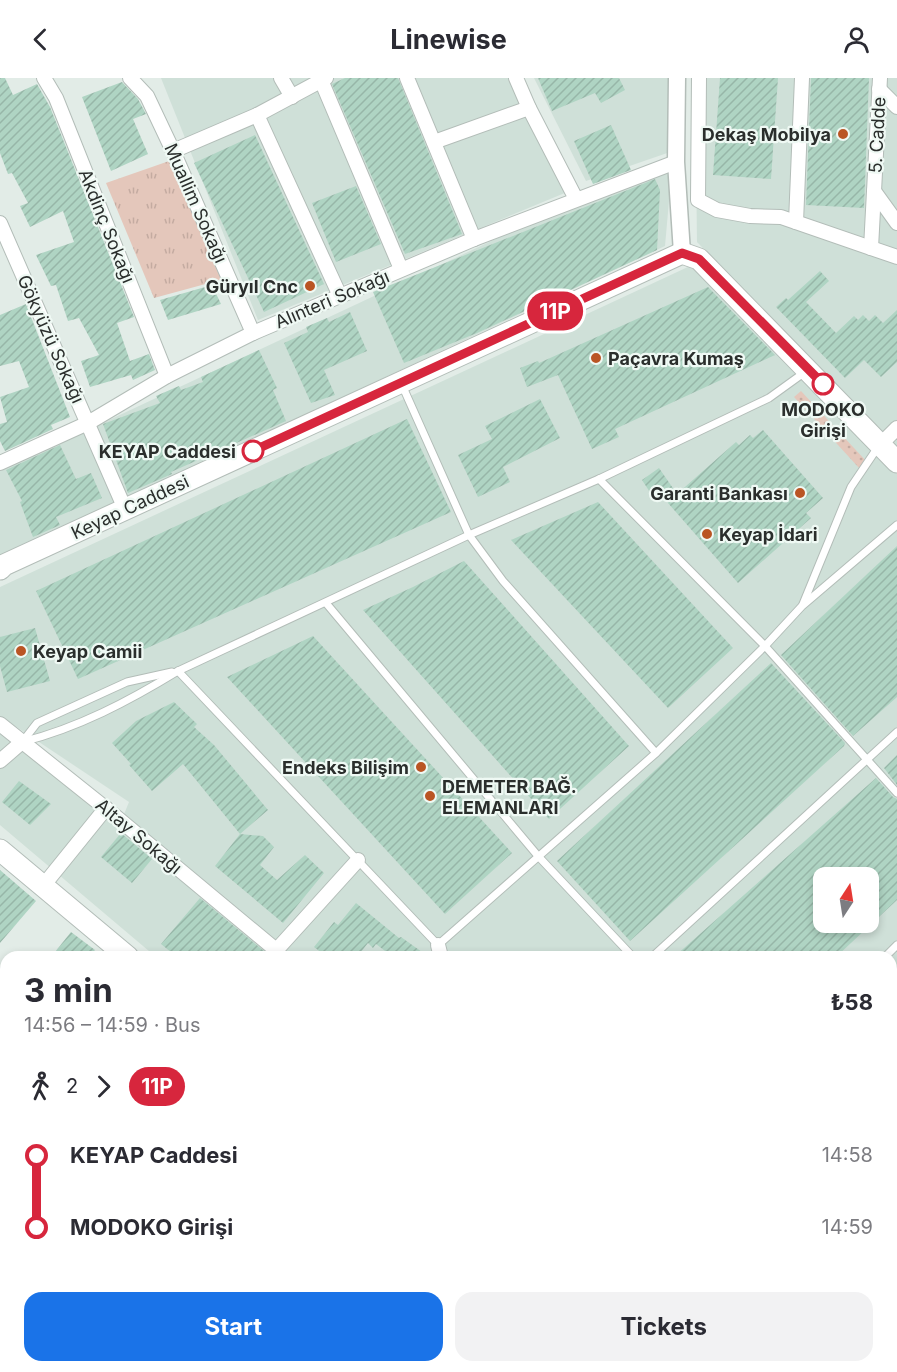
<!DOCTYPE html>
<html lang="en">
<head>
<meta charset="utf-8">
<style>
  :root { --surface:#fff; --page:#f2f2f3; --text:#2b2b33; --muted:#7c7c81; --accent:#1a73e8 }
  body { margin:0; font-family:Inter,sans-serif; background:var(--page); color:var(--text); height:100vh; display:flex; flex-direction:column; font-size:22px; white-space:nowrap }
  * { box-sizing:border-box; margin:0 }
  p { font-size:20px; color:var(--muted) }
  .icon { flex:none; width:33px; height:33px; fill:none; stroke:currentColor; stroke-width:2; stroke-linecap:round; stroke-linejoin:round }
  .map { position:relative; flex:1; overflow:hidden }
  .side { position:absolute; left:0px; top:873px; width:897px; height:422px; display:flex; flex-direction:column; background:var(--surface); border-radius:18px 18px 0 0; box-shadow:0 3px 9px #0003 }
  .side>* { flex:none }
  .badge { padding:0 12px; border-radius:20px; font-size:21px; line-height:39px }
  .needle { width:39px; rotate:12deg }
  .buttons { position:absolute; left:813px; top:789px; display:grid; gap:12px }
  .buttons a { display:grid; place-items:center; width:66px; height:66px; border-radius:12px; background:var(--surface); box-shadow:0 3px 9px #0003; font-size:30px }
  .map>.badge { position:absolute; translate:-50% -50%; box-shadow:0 0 0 3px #fff }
  .legs { display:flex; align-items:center; gap:9px; height:66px; padding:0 24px; font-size:20px }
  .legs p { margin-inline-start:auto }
  .summary { display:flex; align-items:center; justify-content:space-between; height:102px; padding:0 24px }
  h1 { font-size:33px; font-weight:700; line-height:45px }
  .cta { display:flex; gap:12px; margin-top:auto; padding:12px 24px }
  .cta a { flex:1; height:69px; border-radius:18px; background:var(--accent); color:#fff; font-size:24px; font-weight:700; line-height:69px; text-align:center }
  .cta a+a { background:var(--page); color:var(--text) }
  ul { padding:0 24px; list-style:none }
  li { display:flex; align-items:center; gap:21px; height:72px; font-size:22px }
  li i { display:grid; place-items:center; width:9px; height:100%; margin:0 8px; background:currentColor }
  li i::after { content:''; width:15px; height:15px; margin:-8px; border:4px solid; border-radius:50%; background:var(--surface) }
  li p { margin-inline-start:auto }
  li:first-child i { background:linear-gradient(#0000 50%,currentColor 0) }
  li:last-child i { background:linear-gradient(currentColor 50%,#0000 0) }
  header { display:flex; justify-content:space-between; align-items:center; height:78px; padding:0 24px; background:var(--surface); font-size:27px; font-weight:700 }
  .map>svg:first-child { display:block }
</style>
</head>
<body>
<header><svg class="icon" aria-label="back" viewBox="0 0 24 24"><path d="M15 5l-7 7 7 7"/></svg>Linewise<svg class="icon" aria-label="person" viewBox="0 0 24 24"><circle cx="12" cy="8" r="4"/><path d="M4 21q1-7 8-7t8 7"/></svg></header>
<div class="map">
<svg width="897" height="1294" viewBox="0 0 897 1294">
  <defs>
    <pattern id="grass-dots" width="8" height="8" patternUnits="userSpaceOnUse" patternTransform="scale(1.5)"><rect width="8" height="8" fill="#e4c7bb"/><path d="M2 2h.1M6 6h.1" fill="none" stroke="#c4aba1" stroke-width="1.8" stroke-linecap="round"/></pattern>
    <pattern id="park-tufts" width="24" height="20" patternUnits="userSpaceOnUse" patternTransform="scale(1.5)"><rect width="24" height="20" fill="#e4c7bb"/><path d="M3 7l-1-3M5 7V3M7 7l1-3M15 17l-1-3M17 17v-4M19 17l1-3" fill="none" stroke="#c4aba1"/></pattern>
    <pattern id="building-hatch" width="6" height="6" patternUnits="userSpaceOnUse" patternTransform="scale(1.5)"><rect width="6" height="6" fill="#afd4c3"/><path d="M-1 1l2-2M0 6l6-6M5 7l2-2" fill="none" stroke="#97b6a8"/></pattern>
  </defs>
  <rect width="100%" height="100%" fill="#e2ece7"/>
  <!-- built -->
  <g fill="#cfe0d8" fill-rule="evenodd">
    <path d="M 161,0 L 519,0 L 572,112 L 258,242 Z"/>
    <path d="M 534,0 L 674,0 L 676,72 L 586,103 Z"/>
    <path d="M 695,0 L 897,0 L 897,373 L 697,164 Z"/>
    <path d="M 656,86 L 671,100 L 665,168 L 0,480 L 0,393 Z"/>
    <path d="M 690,188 L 881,377 L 897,396 L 897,898 L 891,904 L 891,879 L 156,879 L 0,747 L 0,652 L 120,746 L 129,724 L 0,638 L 0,509 ZM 824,800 L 868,800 L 868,844 L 824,844 Z"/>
    <path d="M 897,970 L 897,1294 L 561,1294 L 566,1288 L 891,1288 L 891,976 Z"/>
  </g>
  <!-- grass -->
  <path fill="url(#grass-dots)" d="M 801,313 L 867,384 L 860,391 L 794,319 Z"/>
  <!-- park -->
  <path fill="url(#park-tufts)" d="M 172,82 L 224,201 L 154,220 L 106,105 Z"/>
  <!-- building -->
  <g fill="url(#building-hatch)" fill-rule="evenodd">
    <path d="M 0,0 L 5,0 L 13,17 L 37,6 L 50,29 L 134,239 L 117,245 L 130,283 L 149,276 L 155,292 L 133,302 L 131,297 L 90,309 L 81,283 L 99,277 L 79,240 L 68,243 L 56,207 L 51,208 L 36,177 L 74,164 L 63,133 L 30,149 L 20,128 L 28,125 L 12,95 L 8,96 L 0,75 Z"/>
    <path d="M 345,0 L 398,0 L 462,156 L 405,176 L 332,6 Z"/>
    <path d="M 538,0 L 619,0 L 625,12 L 601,25 L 595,15 L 552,33 Z"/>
    <path d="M 720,0 L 778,0 L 771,101 L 713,97 Z"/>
    <path d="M 811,0 L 869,0 L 864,130 L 806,127 Z"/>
    <path d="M 122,4 L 138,21 L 146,36 L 133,41 L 148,76 L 111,93 L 82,19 Z"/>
    <path d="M 611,47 L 631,92 L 593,106 L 574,63 Z"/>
    <path d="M 255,57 L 324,206 L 264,234 L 194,85 Z"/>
    <path d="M 655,101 L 660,112 L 657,172 L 477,255 L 404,285 L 373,214 Z"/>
    <path d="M 356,108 L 381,166 L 336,184 L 312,125 Z"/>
    <path d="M 820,193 L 829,203 L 806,224 L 836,255 L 854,238 L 858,242 L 863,237 L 869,243 L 875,237 L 883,245 L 897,232 L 897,284 L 881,299 L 864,282 L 845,300 L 776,229 L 786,220 L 788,222 Z"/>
    <path d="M 212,207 L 221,226 L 168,242 L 160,222 Z"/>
    <path d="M 708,209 L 775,277 L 615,351 L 619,359 L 592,371 L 558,297 L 527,309 L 520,290 L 538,283 L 539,285 Z"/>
    <path d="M 26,226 L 70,339 L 51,347 L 53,351 L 5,373 L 0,363 L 0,346 L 7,344 L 0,319 L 29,309 L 19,283 L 0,288 L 0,237 Z"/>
    <path d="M 350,234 L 367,273 L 324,292 L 335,317 L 311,325 L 284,265 L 308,254 L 306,249 L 327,240 L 329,244 Z"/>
    <path d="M 259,272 L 277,310 L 273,312 L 286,343 L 171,394 L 172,396 L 128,415 L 103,346 L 160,325 L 156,318 L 179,308 L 181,312 L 203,304 L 201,299 Z"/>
    <path d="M 540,321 L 560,360 L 503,389 L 510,404 L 478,419 L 458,377 L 492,361 L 485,348 Z"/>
    <path d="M 407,341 L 451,434 L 78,601 L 36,513 Z"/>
    <path d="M 763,352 L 823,420 L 806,435 L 811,440 L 738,505 L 661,417 L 655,422 L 642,402 L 659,390 L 677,416 L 736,364 L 739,367 L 750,357 L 753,360 Z"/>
    <path d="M 60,367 L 76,401 L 91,395 L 102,420 L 56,439 L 60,447 L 33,459 L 20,424 L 22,423 L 6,392 Z"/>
    <path d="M 598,424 L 733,570 L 668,630 L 511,462 Z"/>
    <path d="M 897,468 L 897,619 L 853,658 L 781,577 Z"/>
    <path d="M 464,483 L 629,668 L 549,741 L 363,532 L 413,509 Z"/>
    <path d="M 35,550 L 50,603 L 7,614 L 0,588 L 0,559 Z"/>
    <path d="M 313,558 L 512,775 L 445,836 L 227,599 Z"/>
    <path d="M 771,585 L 845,665 L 844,668 L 630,863 L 557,783 Z"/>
    <path d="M 174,624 L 197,646 L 194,649 L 214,667 L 268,732 L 240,756 L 183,686 L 152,713 L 129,687 L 131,686 L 112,665 L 136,643 Z"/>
    <path d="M 897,677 L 897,707 L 884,690 Z"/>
    <path d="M 876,700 L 893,719 L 897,721 L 897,822 L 836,879 L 674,879 ZM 824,800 L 868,800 L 868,844 L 824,844 Z"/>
    <path d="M 19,703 L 51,726 L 30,747 L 2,724 Z"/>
    <path d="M 121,755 L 152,781 L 132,805 L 101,779 Z"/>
    <path d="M 240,756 L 263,758 L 274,769 L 260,787 L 277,802 L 305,777 L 324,795 L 283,845 L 215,788 Z"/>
    <path d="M 0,792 L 36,823 L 0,865 Z"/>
    <path d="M 200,820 L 264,873 L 259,879 L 177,879 L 161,866 Z"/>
    <path d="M 356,825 L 399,860 L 401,859 L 429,879 L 393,879 L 376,866 L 373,870 L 368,865 L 357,879 L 327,879 L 314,869 L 334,844 L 338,847 Z"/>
    <path d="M 71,854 L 95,872 L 89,879 L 51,879 Z"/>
  </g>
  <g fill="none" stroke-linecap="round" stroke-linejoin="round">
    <defs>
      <g id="service">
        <path d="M 402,307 L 469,457 L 503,503 L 656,675"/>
        <path d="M 599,401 L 765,568 L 897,715"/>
        <path d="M 326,525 L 538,778 L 633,879"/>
        <path d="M 803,526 L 851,409 L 878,369"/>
        <path d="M 178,593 L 438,867 L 656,675 L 765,568 L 802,528 L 897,447"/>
        <path d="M 23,663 L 37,645 L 127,604 L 172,594"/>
        <path d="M 22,664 C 78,650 129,623 178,593 L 469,457 L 599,401 L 769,320 L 805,294"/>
        <path d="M 652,879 L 897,654"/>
        <path d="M 885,879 L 897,867"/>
      </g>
      <g id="minor">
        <path d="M 44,0 L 56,20 L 167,298"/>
        <path d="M 130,0 L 147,18 L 173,73 L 253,255"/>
        <path d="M 281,0 L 292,19"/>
        <path d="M 407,0 L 474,161"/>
        <path d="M 516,0 L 529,30 L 576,121"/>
        <path d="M 699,0 L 698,122 L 717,132 L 750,138 L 781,139 L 897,179"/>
        <path d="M 321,2 L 401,191"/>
        <path d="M 879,11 L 897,29"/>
        <path d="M 257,37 L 340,218"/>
        <path d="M 434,64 L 529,30"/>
        <path d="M 173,73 L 257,37 L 326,0"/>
        <path d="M 874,113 L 897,145"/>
        <path d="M 796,144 L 802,0"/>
        <path d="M 0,145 L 125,431"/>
        <path d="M 871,170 L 880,0"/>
        <path d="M 881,366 L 897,350"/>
        <path d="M 0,385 L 88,345 L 167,298 L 253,255 L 474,161 L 676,84"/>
        <path d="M 0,646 L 109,733 L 276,872"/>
        <path d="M 0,683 L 22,664"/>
        <path d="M 43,808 L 106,730"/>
        <path d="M 438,867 L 441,879"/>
        <path d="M 272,877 L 358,782"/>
        <path d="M 0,948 L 6,953"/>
        <path d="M 0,1117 L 6,1122"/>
        <path d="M 891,1145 L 897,1139"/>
        <path d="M 0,1273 L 6,1278"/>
        <path d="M 18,1288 L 25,1294"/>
        <path d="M 212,1288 L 219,1294"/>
        <path d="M 417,1288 L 424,1294"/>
        <path d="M 729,1294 L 735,1288"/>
      </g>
      <g id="tertiary">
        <path d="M 677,0 L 676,84 L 682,175"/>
        <path d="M 0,1208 L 6,1200"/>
      </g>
      <g id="primary">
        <path d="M 0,491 L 4,487 L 682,175 L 699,181 L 897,384"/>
        <path d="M 0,772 L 128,879"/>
        <path d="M 891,920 L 897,914"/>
        <path d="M 891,947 L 897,941"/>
        <path d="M 496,1294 L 501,1288"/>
        <path d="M 530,1294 L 536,1288"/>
      </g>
    </defs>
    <!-- service casing -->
    <use href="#service" stroke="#b3bdb8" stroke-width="9"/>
    <!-- minor casing -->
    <use href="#minor" stroke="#b3bdb8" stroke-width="16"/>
    <!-- tertiary casing -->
    <use href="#tertiary" stroke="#b3bdb8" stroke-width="19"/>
    <!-- primary casing -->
    <use href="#primary" stroke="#b3bdb8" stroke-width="23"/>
    <!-- service -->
    <use href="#service" stroke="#fff" stroke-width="7"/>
    <!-- minor -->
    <use href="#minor" stroke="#fff" stroke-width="14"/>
    <!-- tertiary -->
    <use href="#tertiary" stroke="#fff" stroke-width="16"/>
    <!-- primary -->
    <use href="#primary" stroke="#fff" stroke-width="21"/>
  </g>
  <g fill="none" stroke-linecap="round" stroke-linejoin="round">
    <defs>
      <path id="line-1" d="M 253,373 L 682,175 L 699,181 L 823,306"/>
    </defs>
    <!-- line-1 casing -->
    <use href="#line-1" stroke="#fff" stroke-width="14"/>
    <!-- line-1 -->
    <use href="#line-1" stroke="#d7263d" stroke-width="9"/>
  </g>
  <!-- markers -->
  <g fill="#ba5524" stroke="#eff9f4" stroke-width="2">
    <circle cx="843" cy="56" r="6"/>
    <circle cx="310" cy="208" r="6"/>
    <circle cx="596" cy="280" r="6"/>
    <circle cx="800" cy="415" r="6"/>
    <circle cx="707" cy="456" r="6"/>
    <circle cx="21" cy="573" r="6"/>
    <circle cx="421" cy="689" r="6"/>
    <circle cx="430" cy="718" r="6"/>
  </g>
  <g fill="#fff" stroke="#d7263d" stroke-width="3">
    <circle cx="823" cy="306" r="10"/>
    <circle cx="253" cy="373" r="10"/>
  </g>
  <g text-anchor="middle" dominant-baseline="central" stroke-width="4.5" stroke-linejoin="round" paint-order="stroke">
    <!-- poi labels -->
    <g font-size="18" font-weight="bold" fill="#2a2e2c" stroke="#eff9f4" text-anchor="end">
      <text x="831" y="56">Dekaş Mobilya</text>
      <text x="298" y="208">Güryıl Cnc</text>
      <text x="608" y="280" text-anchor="start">Paçavra Kumaş</text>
      <text x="788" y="415">Garanti Bankası</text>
      <text x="719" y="456" text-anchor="start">Keyap İdari</text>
      <text x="33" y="573" text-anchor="start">Keyap Camii</text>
      <text x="409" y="689">Endeks Bilişim</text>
      <text x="442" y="708" text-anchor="start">DEMETER BAĞ.<tspan x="442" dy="21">ELEMANLARI</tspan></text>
    </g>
    <!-- street labels -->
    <g font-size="18" fill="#2a2e2c" stroke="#eff9f4">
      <text transform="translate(877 57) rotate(-87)">5. Cadde</text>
      <text transform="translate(196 125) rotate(66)">Muallim Sokağı</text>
      <text transform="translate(107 148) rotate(68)">Akdinç Sokağı</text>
      <text transform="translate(332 221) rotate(-23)">Alınteri Sokağı</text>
      <text transform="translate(51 261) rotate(66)">Gökyüzü Sokağı</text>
      <text transform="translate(130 429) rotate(-25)">Keyap Caddesi</text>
      <text transform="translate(139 758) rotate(40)">Altay Sokağı</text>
    </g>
    <!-- stop labels -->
    <g font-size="18" font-weight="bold" fill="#2a2e2c" stroke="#eff9f4">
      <text x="823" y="331">MODOKO<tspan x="823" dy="21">Girişi</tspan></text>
      <text x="236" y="373" text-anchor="end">KEYAP Caddesi</text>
    </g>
  </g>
</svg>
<div class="buttons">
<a><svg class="needle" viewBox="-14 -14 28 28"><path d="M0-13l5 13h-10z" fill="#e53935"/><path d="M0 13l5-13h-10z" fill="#7c7c81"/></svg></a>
</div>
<b class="badge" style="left:555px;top:233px;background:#d7263d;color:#fff">11P</b>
<section class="side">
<div class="summary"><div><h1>3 min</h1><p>14:56 – 14:59 · Bus</p></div><b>₺58</b></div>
<div class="legs"><svg class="icon" aria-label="walk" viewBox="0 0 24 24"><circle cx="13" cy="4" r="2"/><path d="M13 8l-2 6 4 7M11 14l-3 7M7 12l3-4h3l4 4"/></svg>2<svg class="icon" aria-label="forward" viewBox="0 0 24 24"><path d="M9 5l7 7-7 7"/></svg><b class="badge" style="background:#d7263d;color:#fff">11P</b></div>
<ul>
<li><i style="color:#d7263d"></i><b>KEYAP Caddesi</b><p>14:58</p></li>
<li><i style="color:#d7263d"></i><b>MODOKO Girişi</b><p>14:59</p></li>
</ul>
<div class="cta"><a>Start</a><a>Tickets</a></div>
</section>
</div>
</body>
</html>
